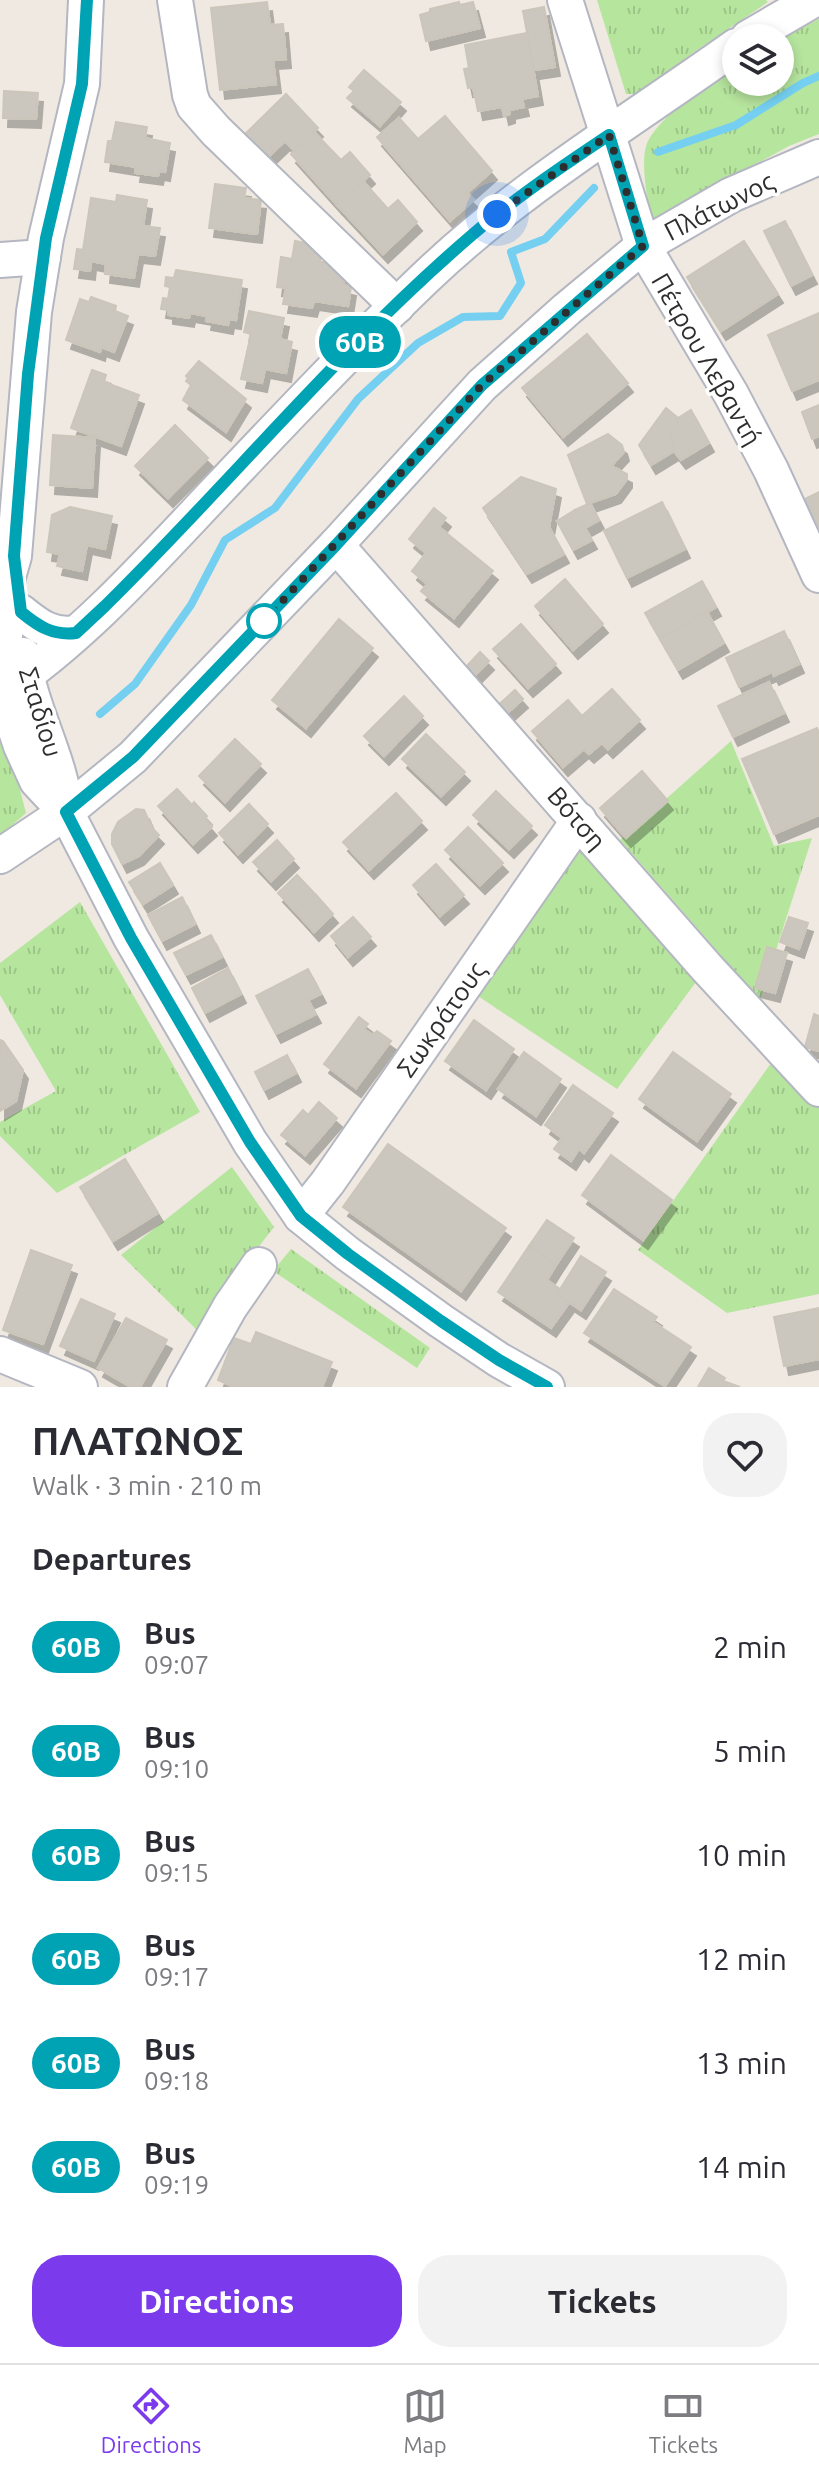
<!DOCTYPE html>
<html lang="en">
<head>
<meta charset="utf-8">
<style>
  :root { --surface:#fff; --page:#f2f2f3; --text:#2b2b33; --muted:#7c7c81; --line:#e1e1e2; --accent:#7c3aed }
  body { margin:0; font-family:Ubuntu,sans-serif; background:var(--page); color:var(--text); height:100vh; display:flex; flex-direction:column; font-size:30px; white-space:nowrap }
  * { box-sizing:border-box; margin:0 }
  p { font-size:26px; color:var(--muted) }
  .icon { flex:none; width:44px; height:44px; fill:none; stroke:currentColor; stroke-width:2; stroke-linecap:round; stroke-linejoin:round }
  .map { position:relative; height:1387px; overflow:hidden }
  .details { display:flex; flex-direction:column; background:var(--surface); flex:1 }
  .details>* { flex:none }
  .badge { padding:0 16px; border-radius:26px; font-size:28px; line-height:52px }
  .tools { position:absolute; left:722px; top:24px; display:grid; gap:16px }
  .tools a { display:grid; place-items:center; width:72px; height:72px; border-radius:50%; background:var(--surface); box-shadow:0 4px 12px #0003; font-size:40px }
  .you { position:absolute; width:40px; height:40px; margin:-20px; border:6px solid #fff; border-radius:50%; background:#1a73e8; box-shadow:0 0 0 12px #1a73e833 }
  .map>.badge { position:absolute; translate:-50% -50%; box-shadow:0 0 0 4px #fff }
  h2 { padding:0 32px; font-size:30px; line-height:72px }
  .round { display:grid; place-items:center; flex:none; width:84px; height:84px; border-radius:32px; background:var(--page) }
  .headline { display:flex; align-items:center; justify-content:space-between; height:136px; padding:0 32px }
  h1 { font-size:38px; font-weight:600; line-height:60px }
  .cta { display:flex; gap:16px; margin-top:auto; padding:16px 32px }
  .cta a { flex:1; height:92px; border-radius:32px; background:var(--accent); color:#fff; font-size:32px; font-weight:600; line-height:92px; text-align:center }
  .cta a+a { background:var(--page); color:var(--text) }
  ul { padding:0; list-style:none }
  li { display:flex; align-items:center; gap:24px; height:104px; padding:0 32px }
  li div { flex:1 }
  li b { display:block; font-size:30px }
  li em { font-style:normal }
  li .badge { min-width:88px; font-weight:700; text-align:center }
  .tabs { display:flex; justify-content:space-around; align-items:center; height:112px; border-top:2px solid var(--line); background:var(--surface); font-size:22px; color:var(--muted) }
  .tabs a { display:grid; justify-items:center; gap:4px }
  .tabs .current { color:var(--accent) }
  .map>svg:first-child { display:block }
</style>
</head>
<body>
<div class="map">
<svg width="819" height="1387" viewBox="0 0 819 1387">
  <defs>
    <pattern id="grass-tufts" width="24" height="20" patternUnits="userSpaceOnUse" patternTransform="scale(2)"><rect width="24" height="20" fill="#b6e59e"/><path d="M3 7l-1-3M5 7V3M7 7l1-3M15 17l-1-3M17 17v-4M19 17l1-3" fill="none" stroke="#9dc588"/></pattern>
    <filter id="shadow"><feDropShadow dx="5" dy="9" stdDeviation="0" flood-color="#0004"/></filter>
  </defs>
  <rect width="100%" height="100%" fill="#efe9e1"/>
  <!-- grass -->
  <g fill="url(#grass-tufts)">
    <path d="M 597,0 L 766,0 L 768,2 L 691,54 L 647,94 L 626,94 Z"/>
    <path d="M 819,19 L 819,134 L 789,146 L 651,221 C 648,202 639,159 648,141 C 662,114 712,81 736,62 L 736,82 L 780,82 L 780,39 Z"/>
    <path d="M 0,729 L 6,736 L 26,813 L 0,836 Z"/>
    <path d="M 731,741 L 774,846 L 812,838 L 760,1000 L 620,840 Z"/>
    <path d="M 577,843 L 696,982 L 617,1089 L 475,994 Z"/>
    <path d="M 80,902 L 200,1112 L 57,1193 L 0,1136 L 0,1122 L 56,1091 L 0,995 L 0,963 Z"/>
    <path d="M 774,1059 L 819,1106 L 819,1294 L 727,1313 L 638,1250 Z"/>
    <path d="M 232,1167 L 274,1227 L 243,1267 L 200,1333 L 121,1255 Z"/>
    <path d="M 291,1249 L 430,1348 L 417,1368 L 273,1271 Z"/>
  </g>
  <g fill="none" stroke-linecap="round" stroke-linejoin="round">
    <!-- stream -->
    <g stroke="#75cff0" stroke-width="8">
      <path d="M 658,152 L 736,125 L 803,83 L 819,76"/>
      <path d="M 100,714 L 135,684 L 191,605 L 225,540 L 275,508 L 358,399 L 418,343 L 463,317 L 500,316 L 521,283 L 511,252 L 545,239 L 594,188"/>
    </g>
  </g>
  <!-- building -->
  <g fill="#cbc7bf" stroke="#cbc5ba" stroke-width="2" filter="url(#shadow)">
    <path d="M 267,2 L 270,25 L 283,24 L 286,59 L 273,60 L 276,84 L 220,90 L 211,8 Z"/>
    <path d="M 459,2 L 460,5 L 473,2 L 480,28 L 426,41 L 420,15 L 430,12 L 430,9 Z"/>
    <path d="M 544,7 L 555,67 L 534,70 L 523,11 Z"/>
    <path d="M 527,33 L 538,96 L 522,99 L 524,107 L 510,110 L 510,114 L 504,116 L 502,107 L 478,111 L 473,87 L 468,88 L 464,69 L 469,68 L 465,45 Z"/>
    <path d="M 364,70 L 401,102 L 380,126 L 347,98 L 354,91 L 349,87 Z"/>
    <path d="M 4,91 L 38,93 L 36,119 L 3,118 Z"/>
    <path d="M 286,94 L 318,128 L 294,150 L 285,141 L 263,162 L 240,139 Z"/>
    <path d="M 445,116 L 492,171 L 467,193 L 474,200 L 450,221 L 377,137 L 399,118 L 418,139 Z"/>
    <path d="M 116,122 L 147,127 L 145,138 L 170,143 L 165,172 L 159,171 L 158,176 L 135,173 L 136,167 L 105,162 L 108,141 L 112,141 Z"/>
    <path d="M 314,132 L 341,160 L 350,152 L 370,175 L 337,205 L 291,154 Z"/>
    <path d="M 363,181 L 388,209 L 398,200 L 417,222 L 383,254 L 337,205 Z"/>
    <path d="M 215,184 L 246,188 L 244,198 L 261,200 L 257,234 L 209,228 Z"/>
    <path d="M 117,195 L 147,200 L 143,226 L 160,228 L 155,256 L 138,254 L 134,278 L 105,274 L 106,264 L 91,261 L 90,271 L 74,269 L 77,249 L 83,250 L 91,198 L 116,202 Z"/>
    <path d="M 785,221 L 812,275 L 791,286 L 764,231 Z"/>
    <path d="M 295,241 L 312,244 L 311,252 L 321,254 L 320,262 L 346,265 L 343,285 L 351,287 L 348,306 L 314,301 L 312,308 L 283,304 L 286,288 L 277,287 L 281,257 L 292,259 Z"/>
    <path d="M 744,241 L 778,294 L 721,331 L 687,277 Z"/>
    <path d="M 176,270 L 242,280 L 236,320 L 229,319 L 228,325 L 206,321 L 207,316 L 190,313 L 189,318 L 168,315 L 168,310 L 161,309 L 163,298 L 168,299 L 170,287 L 165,286 L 166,277 L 174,278 Z"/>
    <path d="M 91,297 L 116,306 L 115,311 L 128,316 L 114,352 L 101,347 L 100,352 L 66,340 L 80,299 L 89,302 Z"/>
    <path d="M 249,311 L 284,318 L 280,339 L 292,342 L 286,373 L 265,369 L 262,383 L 241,379 L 251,334 L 244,332 Z"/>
    <path d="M 819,313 L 819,380 L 792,391 L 768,335 Z"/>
    <path d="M 587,334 L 628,383 L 563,437 L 522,388 Z"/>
    <path d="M 199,361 L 246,399 L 226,432 L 183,400 L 191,385 L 186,381 L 188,378 L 186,376 Z"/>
    <path d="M 92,370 L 106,375 L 104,382 L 139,395 L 121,446 L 71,428 Z"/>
    <path d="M 819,405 L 819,436 L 812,439 L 802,412 Z"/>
    <path d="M 666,408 L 678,418 L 677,426 L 671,432 L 674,451 L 651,465 L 639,445 Z"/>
    <path d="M 691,410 L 709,443 L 681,460 L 674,451 L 671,432 L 677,426 L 678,418 Z"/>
    <path d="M 175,425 L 208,458 L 168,498 L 135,466 Z"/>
    <path d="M 608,434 L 622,445 L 624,452 L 611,466 L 627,474 L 627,479 L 616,494 L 587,504 L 568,455 Z"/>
    <path d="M 53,435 L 95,438 L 92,488 L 50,485 Z"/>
    <path d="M 521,477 L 556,489 L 549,527 L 564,554 L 527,574 L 483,508 Z"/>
    <path d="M 819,492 L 819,543 L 799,502 Z"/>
    <path d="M 662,502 L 685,549 L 627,578 L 604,531 Z"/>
    <path d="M 590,503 L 599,520 L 585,528 L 575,510 Z"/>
    <path d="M 70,507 L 112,516 L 105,549 L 87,545 L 82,571 L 57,566 L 60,554 L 47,552 L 52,515 Z"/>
    <path d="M 434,508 L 446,518 L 439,527 L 493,571 L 454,618 L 421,591 L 427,584 L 412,571 L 426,553 L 409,539 Z"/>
    <path d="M 575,510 L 592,540 L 573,550 L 557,521 Z"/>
    <path d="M 565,579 L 603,624 L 573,650 L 535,606 Z"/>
    <path d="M 702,581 L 716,607 L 660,639 L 645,613 Z"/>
    <path d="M 707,612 L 724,643 L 678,670 L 660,639 Z"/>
    <path d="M 339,619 L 373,648 L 306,728 L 272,700 Z"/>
    <path d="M 521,624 L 556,664 L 528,688 L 493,649 Z"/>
    <path d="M 784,631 L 799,664 L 774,676 L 772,672 L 739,687 L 726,658 Z"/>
    <path d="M 480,652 L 489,661 L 472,678 L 464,669 Z"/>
    <path d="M 769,682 L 784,713 L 733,737 L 718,706 Z"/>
    <path d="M 612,689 L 640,720 L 608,749 L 602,743 L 589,754 L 584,749 L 563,767 L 532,731 L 568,700 L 582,716 Z"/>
    <path d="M 515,690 L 523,699 L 504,716 L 496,707 Z"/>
    <path d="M 404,696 L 423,716 L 384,756 L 364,736 Z"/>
    <path d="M 817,728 L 819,733 L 819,815 L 774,834 L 742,759 Z"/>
    <path d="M 426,734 L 465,772 L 441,796 L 402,759 Z"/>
    <path d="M 235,739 L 261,764 L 225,802 L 199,776 Z"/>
    <path d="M 642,771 L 668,801 L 626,838 L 600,808 Z"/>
    <path d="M 177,789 L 192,805 L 194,802 L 207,816 L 205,819 L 212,827 L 193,844 L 158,806 Z"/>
    <path d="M 496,791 L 532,826 L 509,849 L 473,815 Z"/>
    <path d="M 396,793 L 422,821 L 369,870 L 343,842 Z"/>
    <path d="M 249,804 L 268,824 L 238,854 L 219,833 Z"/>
    <path d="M 136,809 L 144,810 L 152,828 L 159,835 L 139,856 L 122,864 L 112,844 L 112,834 L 118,822 Z"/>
    <path d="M 468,827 L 503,863 L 480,885 L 445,850 Z"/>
    <path d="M 277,840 L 294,859 L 271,881 L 253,862 Z"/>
    <path d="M 160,863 L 173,885 L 143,904 L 129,882 Z"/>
    <path d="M 436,864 L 464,895 L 440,916 L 413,885 Z"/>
    <path d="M 297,875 L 316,895 L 296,912 L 278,893 Z"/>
    <path d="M 316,895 L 333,914 L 314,932 L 296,912 Z"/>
    <path d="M 182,897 L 195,924 L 162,941 L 148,915 Z"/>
    <path d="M 353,917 L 371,937 L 348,957 L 331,936 Z"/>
    <path d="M 789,917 L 808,923 L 799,949 L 780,942 Z"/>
    <path d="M 211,935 L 222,957 L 186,975 L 174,953 Z"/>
    <path d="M 767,947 L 787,953 L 775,993 L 755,988 Z"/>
    <path d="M 228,968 L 241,994 L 205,1013 L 192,988 Z"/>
    <path d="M 308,969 L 321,994 L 308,1000 L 316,1014 L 276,1034 L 256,996 Z"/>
    <path d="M 814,1014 L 819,1016 L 819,1051 L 805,1047 Z"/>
    <path d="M 359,1017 L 368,1024 L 364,1029 L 373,1035 L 377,1031 L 391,1041 L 356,1088 L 324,1064 Z"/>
    <path d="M 474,1020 L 514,1049 L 486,1090 L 445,1061 Z"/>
    <path d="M 0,1040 L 3,1041 L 23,1070 L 16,1101 L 0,1111 Z"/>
    <path d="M 524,1052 L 561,1079 L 536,1116 L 498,1089 Z"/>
    <path d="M 673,1052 L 731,1094 L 697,1141 L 639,1099 Z"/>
    <path d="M 287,1055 L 296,1073 L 264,1090 L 255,1072 Z"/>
    <path d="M 573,1085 L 613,1113 L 584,1153 L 579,1149 L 571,1161 L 554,1149 L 562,1138 L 545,1125 Z"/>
    <path d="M 319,1102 L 337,1118 L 305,1155 L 281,1135 L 303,1110 L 308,1115 Z"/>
    <path d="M 388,1144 L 506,1228 L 461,1291 L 343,1207 Z"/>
    <path d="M 611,1155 L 672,1200 L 643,1240 L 582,1195 Z"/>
    <path d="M 125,1159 L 158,1213 L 113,1241 L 80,1187 Z"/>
    <path d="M 547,1220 L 574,1238 L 556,1265 L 529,1246 Z"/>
    <path d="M 529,1246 L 556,1265 L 547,1280 L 560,1289 L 557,1294 L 569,1303 L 551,1328 L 498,1292 Z"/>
    <path d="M 31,1250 L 72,1265 L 43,1344 L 3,1330 Z"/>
    <path d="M 581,1256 L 606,1272 L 581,1310 L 557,1294 Z"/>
    <path d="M 614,1289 L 657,1317 L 653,1322 L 691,1347 L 665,1386 L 584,1333 Z"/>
    <path d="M 81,1299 L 115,1314 L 94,1361 L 60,1346 Z"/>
    <path d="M 819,1308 L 819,1359 L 784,1366 L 774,1317 Z"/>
    <path d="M 126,1318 L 167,1340 L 140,1387 L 131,1387 L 98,1368 Z"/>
    <path d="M 256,1332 L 332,1362 L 322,1387 L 234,1387 L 218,1380 L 234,1338 L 251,1344 Z"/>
    <path d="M 709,1368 L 725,1378 L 723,1381 L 740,1387 L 698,1387 Z"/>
  </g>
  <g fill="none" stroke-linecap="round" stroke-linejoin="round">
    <defs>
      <g id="minor">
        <path d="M 86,0 L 82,84 L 46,238 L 34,312 L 14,556 L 8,577 L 6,599 L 4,674 L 10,713 L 21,746 L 37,781 L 66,812 L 131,938 L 250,1142 L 301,1216 L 348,1254 L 441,1321 L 499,1360 L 547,1387"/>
        <path d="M 175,0 L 190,95 L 194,106 L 216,131 L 397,306"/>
        <path d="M 565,0 L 643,246 L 731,394 L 771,470 L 819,575"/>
        <path d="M 748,38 L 813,0"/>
        <path d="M 0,260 L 43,257"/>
        <path d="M 336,545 L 707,968 L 819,1089"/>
        <path d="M 21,612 C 38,626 53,637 76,633"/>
        <path d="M 23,655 C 30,711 60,755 66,812"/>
        <path d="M 0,693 C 80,640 147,565 213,495 C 282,422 352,348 425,278 C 519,188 631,121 736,46"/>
        <path d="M 0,856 L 66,812 L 133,757 L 336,545 L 482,385 L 567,309 L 643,246 L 731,195 L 819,157"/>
        <path d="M 301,1216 L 328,1182 L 579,820"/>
        <path d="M 0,1354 L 80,1387"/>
        <path d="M 185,1387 L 230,1307 L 259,1265"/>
      </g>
    </defs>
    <!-- minor casing -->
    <use href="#minor" stroke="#b4b7c1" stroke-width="38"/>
    <!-- minor -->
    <use href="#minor" stroke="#fff" stroke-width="34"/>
  </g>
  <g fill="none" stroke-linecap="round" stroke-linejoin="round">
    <defs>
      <path id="line" d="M 87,0 L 82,84 L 46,238 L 28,374 L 14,556 L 21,612 C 38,626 53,636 76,633 L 105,606 C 229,484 340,348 472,235 C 515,198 561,167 609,135 L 643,246 L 482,385 L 336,545 L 133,757 L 66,812 L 131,938 L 250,1142 L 301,1216 L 348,1254 L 441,1321 L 499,1360 L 547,1387"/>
    </defs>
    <!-- line casing -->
    <use href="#line" stroke="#fff" stroke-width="18"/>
    <!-- line -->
    <use href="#line" stroke="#00a3b4" stroke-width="12"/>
    <!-- walk -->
    <path stroke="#2e2e2e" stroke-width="8" stroke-dasharray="0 14.4" d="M 264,621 L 482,385 L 643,246 L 609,135 L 497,214"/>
  </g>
  <!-- markers -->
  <circle fill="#fff" stroke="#00a3b4" stroke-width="4" cx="264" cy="621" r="16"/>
  <g text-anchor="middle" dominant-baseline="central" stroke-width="7" stroke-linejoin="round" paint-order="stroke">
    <!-- street labels -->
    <g font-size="26" fill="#2e2e2e" stroke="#fff">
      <text transform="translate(719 206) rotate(-27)">Πλάτωνος</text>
      <text transform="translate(707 359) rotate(60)">Πέτρου Λεβαντή</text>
      <text transform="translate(41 712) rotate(73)">Σταδίου</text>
      <text transform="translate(577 818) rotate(49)">Βότση</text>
      <text transform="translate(441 1019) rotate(-55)">Σωκράτους</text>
    </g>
  </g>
</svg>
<div class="tools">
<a><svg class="icon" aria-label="layers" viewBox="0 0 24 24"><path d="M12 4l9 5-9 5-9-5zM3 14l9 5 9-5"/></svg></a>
</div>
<div class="you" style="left:497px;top:214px"></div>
<b class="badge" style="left:360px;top:342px;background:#00a3b4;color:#fff">60Β</b>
</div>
<section class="details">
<div class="headline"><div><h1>ΠΛΑΤΩΝΟΣ</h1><p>Walk · 3 min · 210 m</p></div><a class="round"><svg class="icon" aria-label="heart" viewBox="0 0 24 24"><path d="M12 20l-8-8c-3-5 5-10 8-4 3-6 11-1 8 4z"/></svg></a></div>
<h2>Departures</h2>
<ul>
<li><span class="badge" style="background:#00a3b4;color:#fff">60Β</span><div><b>Bus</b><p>09:07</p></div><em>2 min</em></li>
<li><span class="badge" style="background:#00a3b4;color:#fff">60Β</span><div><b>Bus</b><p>09:10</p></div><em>5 min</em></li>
<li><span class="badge" style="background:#00a3b4;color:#fff">60Β</span><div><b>Bus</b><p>09:15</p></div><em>10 min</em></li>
<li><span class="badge" style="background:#00a3b4;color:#fff">60Β</span><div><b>Bus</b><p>09:17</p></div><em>12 min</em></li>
<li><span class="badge" style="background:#00a3b4;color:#fff">60Β</span><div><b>Bus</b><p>09:18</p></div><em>13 min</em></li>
<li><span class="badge" style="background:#00a3b4;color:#fff">60Β</span><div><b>Bus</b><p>09:19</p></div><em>14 min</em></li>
</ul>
<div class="cta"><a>Directions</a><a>Tickets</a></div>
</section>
<nav class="tabs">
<a class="current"><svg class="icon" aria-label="directions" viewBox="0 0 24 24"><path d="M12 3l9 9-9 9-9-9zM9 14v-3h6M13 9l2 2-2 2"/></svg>Directions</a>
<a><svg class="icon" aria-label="map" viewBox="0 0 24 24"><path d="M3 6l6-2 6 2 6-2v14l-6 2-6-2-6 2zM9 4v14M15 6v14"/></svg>Map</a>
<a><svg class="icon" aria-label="tickets" viewBox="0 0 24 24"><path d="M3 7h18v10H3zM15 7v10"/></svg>Tickets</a>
</nav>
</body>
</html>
